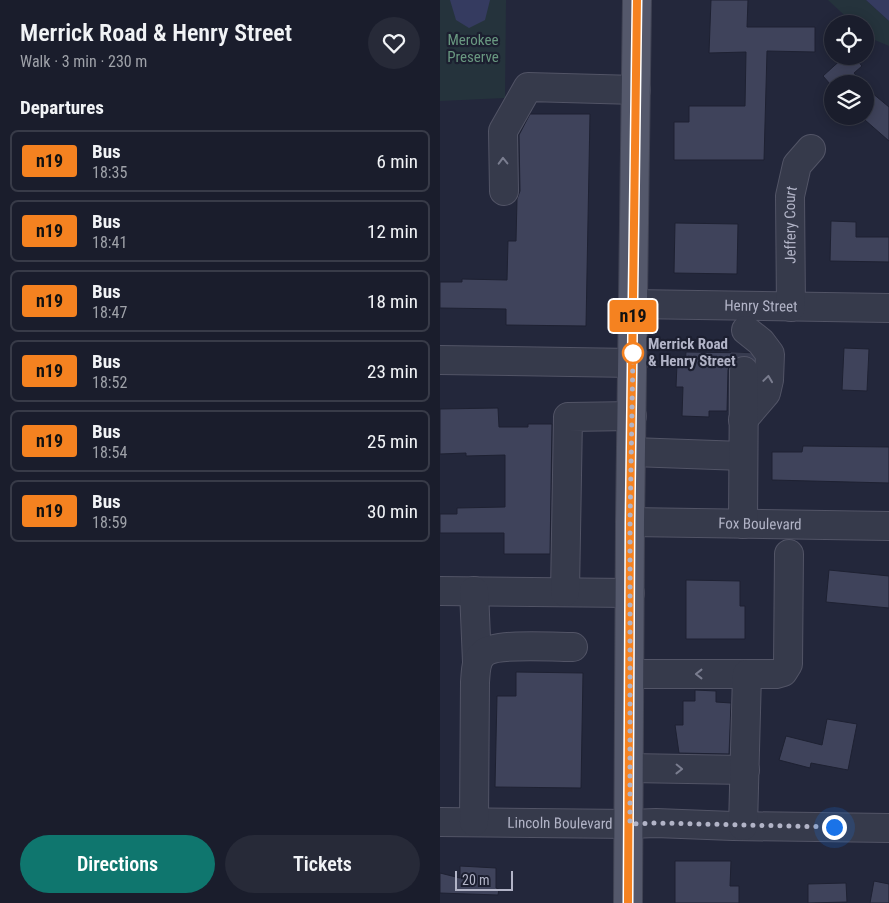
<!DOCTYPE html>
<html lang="en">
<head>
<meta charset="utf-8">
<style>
  :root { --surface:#1a1d2c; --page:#272a38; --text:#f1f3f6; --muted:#9fa2a9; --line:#383b48; --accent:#0f766e }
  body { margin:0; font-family:"Roboto Condensed",sans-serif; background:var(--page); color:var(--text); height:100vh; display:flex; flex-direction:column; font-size:19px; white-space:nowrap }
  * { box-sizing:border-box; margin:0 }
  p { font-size:16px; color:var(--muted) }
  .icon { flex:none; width:28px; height:28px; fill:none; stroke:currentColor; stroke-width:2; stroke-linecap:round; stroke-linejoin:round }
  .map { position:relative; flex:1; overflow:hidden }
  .sheet { display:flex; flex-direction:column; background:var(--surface); width:440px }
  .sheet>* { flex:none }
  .badge { padding:0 10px; border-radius:4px; font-size:18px; line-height:32px }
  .fabs { position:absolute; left:384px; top:15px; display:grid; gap:10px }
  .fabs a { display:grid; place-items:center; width:50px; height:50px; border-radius:50%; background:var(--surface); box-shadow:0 2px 12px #0003,0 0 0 1px var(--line); font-size:25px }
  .scale { position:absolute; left:15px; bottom:12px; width:58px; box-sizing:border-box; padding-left:5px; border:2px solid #b2b4c7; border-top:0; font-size:14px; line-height:18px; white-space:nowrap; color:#b2b4c7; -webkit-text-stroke:4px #1c1f30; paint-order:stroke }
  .you { position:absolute; width:25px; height:25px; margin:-12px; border:4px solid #fff; border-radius:50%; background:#1a73e8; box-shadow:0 0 0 8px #1a73e833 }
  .map>.badge { position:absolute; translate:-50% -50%; box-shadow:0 0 0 2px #fff }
  h2 { padding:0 20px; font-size:19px; line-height:45px }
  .round { display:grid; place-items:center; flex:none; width:52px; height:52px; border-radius:26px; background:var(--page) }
  .overview { display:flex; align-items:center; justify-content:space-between; height:85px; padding:0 20px }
  h1 { font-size:24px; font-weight:600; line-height:38px }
  .cta { display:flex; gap:10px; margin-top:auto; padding:10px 20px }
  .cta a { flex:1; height:58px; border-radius:30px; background:var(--accent); color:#fff; font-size:20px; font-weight:600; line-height:58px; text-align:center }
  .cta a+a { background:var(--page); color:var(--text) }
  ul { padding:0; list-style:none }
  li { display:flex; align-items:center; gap:15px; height:62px; margin:0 10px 8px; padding:0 10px; border:2px solid var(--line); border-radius:8px }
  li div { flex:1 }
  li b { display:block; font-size:19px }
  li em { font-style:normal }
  li .badge { min-width:55px; font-weight:700; text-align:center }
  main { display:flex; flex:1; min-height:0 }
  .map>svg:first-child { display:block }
</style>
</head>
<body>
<main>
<section class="sheet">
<div class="overview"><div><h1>Merrick Road &amp; Henry Street</h1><p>Walk · 3 min · 230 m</p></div><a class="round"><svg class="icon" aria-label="heart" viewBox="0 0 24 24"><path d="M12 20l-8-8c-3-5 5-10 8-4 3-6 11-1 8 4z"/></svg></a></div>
<h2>Departures</h2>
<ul>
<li><span class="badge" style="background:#f58220;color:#111">n19</span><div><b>Bus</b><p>18:35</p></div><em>6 min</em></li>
<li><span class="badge" style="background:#f58220;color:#111">n19</span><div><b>Bus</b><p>18:41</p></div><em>12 min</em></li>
<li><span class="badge" style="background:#f58220;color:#111">n19</span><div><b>Bus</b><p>18:47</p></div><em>18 min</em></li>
<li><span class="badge" style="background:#f58220;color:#111">n19</span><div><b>Bus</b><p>18:52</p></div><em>23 min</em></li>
<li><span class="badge" style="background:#f58220;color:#111">n19</span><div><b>Bus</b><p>18:54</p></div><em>25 min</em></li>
<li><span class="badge" style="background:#f58220;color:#111">n19</span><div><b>Bus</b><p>18:59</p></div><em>30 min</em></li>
</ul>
<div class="cta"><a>Directions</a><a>Tickets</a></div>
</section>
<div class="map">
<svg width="449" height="903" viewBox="0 0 449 903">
  <rect width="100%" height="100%" fill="#23273b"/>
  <!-- green -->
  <g fill="#25333c">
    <path d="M 0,0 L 66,0 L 65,98 L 0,101 Z"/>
    <path d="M 388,0 L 426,0 L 449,21 L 449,46 L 430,38 L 425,34 L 425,24 L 414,24 Z"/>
  </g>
  <!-- water -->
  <g fill="#353b60">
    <path d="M 10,0 L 50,0 L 45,20 L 29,28 L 16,20 Z"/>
    <path d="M 426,0 L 449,0 L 449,21 Z"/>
  </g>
  <!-- building -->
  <g fill="#3f435b" stroke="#1e2132">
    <path d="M 271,0 L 308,0 L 307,27 L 375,27 L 375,52 L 327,51 L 324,160 L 234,160 L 234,122 L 249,122 L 249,106 L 305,106 L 306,52 L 269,53 Z"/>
    <path d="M 405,56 L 413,56 L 422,66 L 414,73 L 423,84 L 390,84 L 383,76 Z"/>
    <path d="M 425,87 L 449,107 L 449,141 L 425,120 Z"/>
    <path d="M 90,114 L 150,114 L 146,326 L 66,325 L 66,309 L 0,308 L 0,282 L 22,282 L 22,279 L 67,280 L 68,241 L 76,241 L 77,199 L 80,191 L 79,135 Z"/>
    <path d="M 391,221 L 416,222 L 416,237 L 449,237 L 449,262 L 390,261 Z"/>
    <path d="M 235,223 L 298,224 L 297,274 L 234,273 Z"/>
    <path d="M 404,348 L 429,349 L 427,391 L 402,390 Z"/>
    <path d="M 246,352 L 310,353 L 314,359 L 304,355 L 296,358 L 290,364 L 288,370 L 287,411 L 269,411 L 269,417 L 242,416 L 243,387 L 236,387 L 237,364 L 245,364 Z"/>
    <path d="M 58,408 L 59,427 L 88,427 L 88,424 L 112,424 L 110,554 L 64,554 L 64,533 L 0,533 L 0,514 L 17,514 L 17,508 L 65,507 L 65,455 L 26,456 L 26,453 L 0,454 L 0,409 Z"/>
    <path d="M 363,446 L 449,447 L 449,483 L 332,480 L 332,452 L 362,452 Z"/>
    <path d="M 389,570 L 449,576 L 449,608 L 386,602 Z"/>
    <path d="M 246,580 L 300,581 L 300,606 L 305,606 L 305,639 L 246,639 Z"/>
    <path d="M 76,672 L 143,673 L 141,788 L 55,787 L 57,696 L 76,696 Z"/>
    <path d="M 255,690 L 276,691 L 276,702 L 291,703 L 289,754 L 239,753 L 235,725 L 243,725 L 243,701 L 255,701 Z"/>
    <path d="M 387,719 L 417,724 L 408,770 L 371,763 L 370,768 L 339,760 L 346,736 L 382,745 Z"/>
    <path d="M 235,861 L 291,861 L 290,886 L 299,886 L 299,903 L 235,903 Z"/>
    <path d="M 20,866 L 56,868 L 56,888 L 59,889 L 58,895 L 0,893 L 0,873 L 20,878 Z"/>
    <path d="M 434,881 L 449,884 L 449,903 L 430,903 Z"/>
    <path d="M 406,883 L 407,902 L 368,903 L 368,884 Z"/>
  </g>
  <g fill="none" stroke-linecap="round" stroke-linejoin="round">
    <!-- minor-tunnel -->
    <path stroke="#383c50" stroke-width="28" stroke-dasharray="28 14" stroke-linecap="butt" d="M 304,371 L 305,353"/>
    <defs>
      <g id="minor">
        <path d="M 64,191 L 63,131 L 88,87 L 196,90"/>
        <path id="s1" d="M 193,304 L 449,308"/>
        <path id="s2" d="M 351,307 L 350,196 L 357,165 L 371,149"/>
        <path d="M 0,360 L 193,363"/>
        <path d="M 303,420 L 326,393 L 329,380 L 330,354 L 321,342 L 306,330"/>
        <path d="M 192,452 L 303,456"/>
        <path id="s3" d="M 190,522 L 449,526"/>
        <path d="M 303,524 L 304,371"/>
        <path d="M 0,591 L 190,593"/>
        <path d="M 34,591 L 37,662"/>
        <path d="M 125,592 L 128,417 L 192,416"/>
        <path d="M 190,674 L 307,674"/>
        <path d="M 190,768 L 305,770"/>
        <path id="s4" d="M 0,822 L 190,824 L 216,823 L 293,826 L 449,828"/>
        <path d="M 34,822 L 35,682 C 36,672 35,660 44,653 C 56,643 115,647 133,647"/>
        <path d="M 303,826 L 307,674 L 336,674 L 343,672 L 348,664 L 349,554"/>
      </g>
      <path id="major" d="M 188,903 L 190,522 L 197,0"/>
    </defs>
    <!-- minor casing -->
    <use href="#minor" stroke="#525466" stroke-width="30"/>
    <!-- major casing -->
    <use href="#major" stroke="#404354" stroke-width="30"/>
    <!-- minor -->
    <use href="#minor" stroke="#363a4b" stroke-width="28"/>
    <!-- major -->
    <use href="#major" stroke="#54586b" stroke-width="28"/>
  </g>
  <!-- one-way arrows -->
  <defs><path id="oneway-chevron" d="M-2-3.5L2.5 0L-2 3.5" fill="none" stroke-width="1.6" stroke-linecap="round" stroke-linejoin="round" transform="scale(1.25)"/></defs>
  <g stroke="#7a7d8f">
    <use href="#oneway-chevron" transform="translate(63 161) rotate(-91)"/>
    <use href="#oneway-chevron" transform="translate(328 379) rotate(-82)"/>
    <use href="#oneway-chevron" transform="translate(259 674) rotate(180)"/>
    <use href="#oneway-chevron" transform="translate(239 769) rotate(1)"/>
  </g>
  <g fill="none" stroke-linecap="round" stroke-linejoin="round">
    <defs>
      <path id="line" d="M 188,903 L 190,522 L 197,0"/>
    </defs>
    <!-- line casing -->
    <use href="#line" stroke="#fff" stroke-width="11"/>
    <!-- line -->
    <use href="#line" stroke="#f58220" stroke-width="8"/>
    <!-- walk -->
    <path stroke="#b2b4c7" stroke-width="5" stroke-dasharray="0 9" d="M 193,353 L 190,522 L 190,824 L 216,823 L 394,827"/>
  </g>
  <!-- markers -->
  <circle fill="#fff" stroke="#f58220" stroke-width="2.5" cx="193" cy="353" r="10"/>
  <g text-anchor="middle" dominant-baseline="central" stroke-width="4.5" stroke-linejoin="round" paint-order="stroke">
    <!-- park labels -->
    <g font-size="15" fill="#699880" stroke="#1c1f30">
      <text x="33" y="40">Merokee<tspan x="33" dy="17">Preserve</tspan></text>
    </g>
    <!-- street labels -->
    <g font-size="15" fill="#b2b4c7" stroke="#1c1f30">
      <text stroke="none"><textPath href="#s2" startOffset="82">Jeffery Court</textPath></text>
      <text stroke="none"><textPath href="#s1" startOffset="128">Henry Street</textPath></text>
      <text stroke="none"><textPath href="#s3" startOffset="130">Fox Boulevard</textPath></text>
      <text stroke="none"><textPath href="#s4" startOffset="120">Lincoln Boulevard</textPath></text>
    </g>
    <!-- stop labels -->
    <g font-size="15" font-weight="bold" fill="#b2b4c7" stroke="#1c1f30" text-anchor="start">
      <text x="208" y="344">Merrick Road<tspan x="208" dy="17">&amp; Henry Street</tspan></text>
    </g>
  </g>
</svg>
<div class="fabs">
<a><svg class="icon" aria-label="locate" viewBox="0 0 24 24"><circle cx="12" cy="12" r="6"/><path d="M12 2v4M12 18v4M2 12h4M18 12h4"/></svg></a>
<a><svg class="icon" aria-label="layers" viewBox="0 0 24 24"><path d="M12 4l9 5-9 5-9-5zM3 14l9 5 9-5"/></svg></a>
</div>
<div class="scale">20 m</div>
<div class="you" style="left:394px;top:827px"></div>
<b class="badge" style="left:193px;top:316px;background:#f58220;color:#111">n19</b>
</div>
</main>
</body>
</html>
